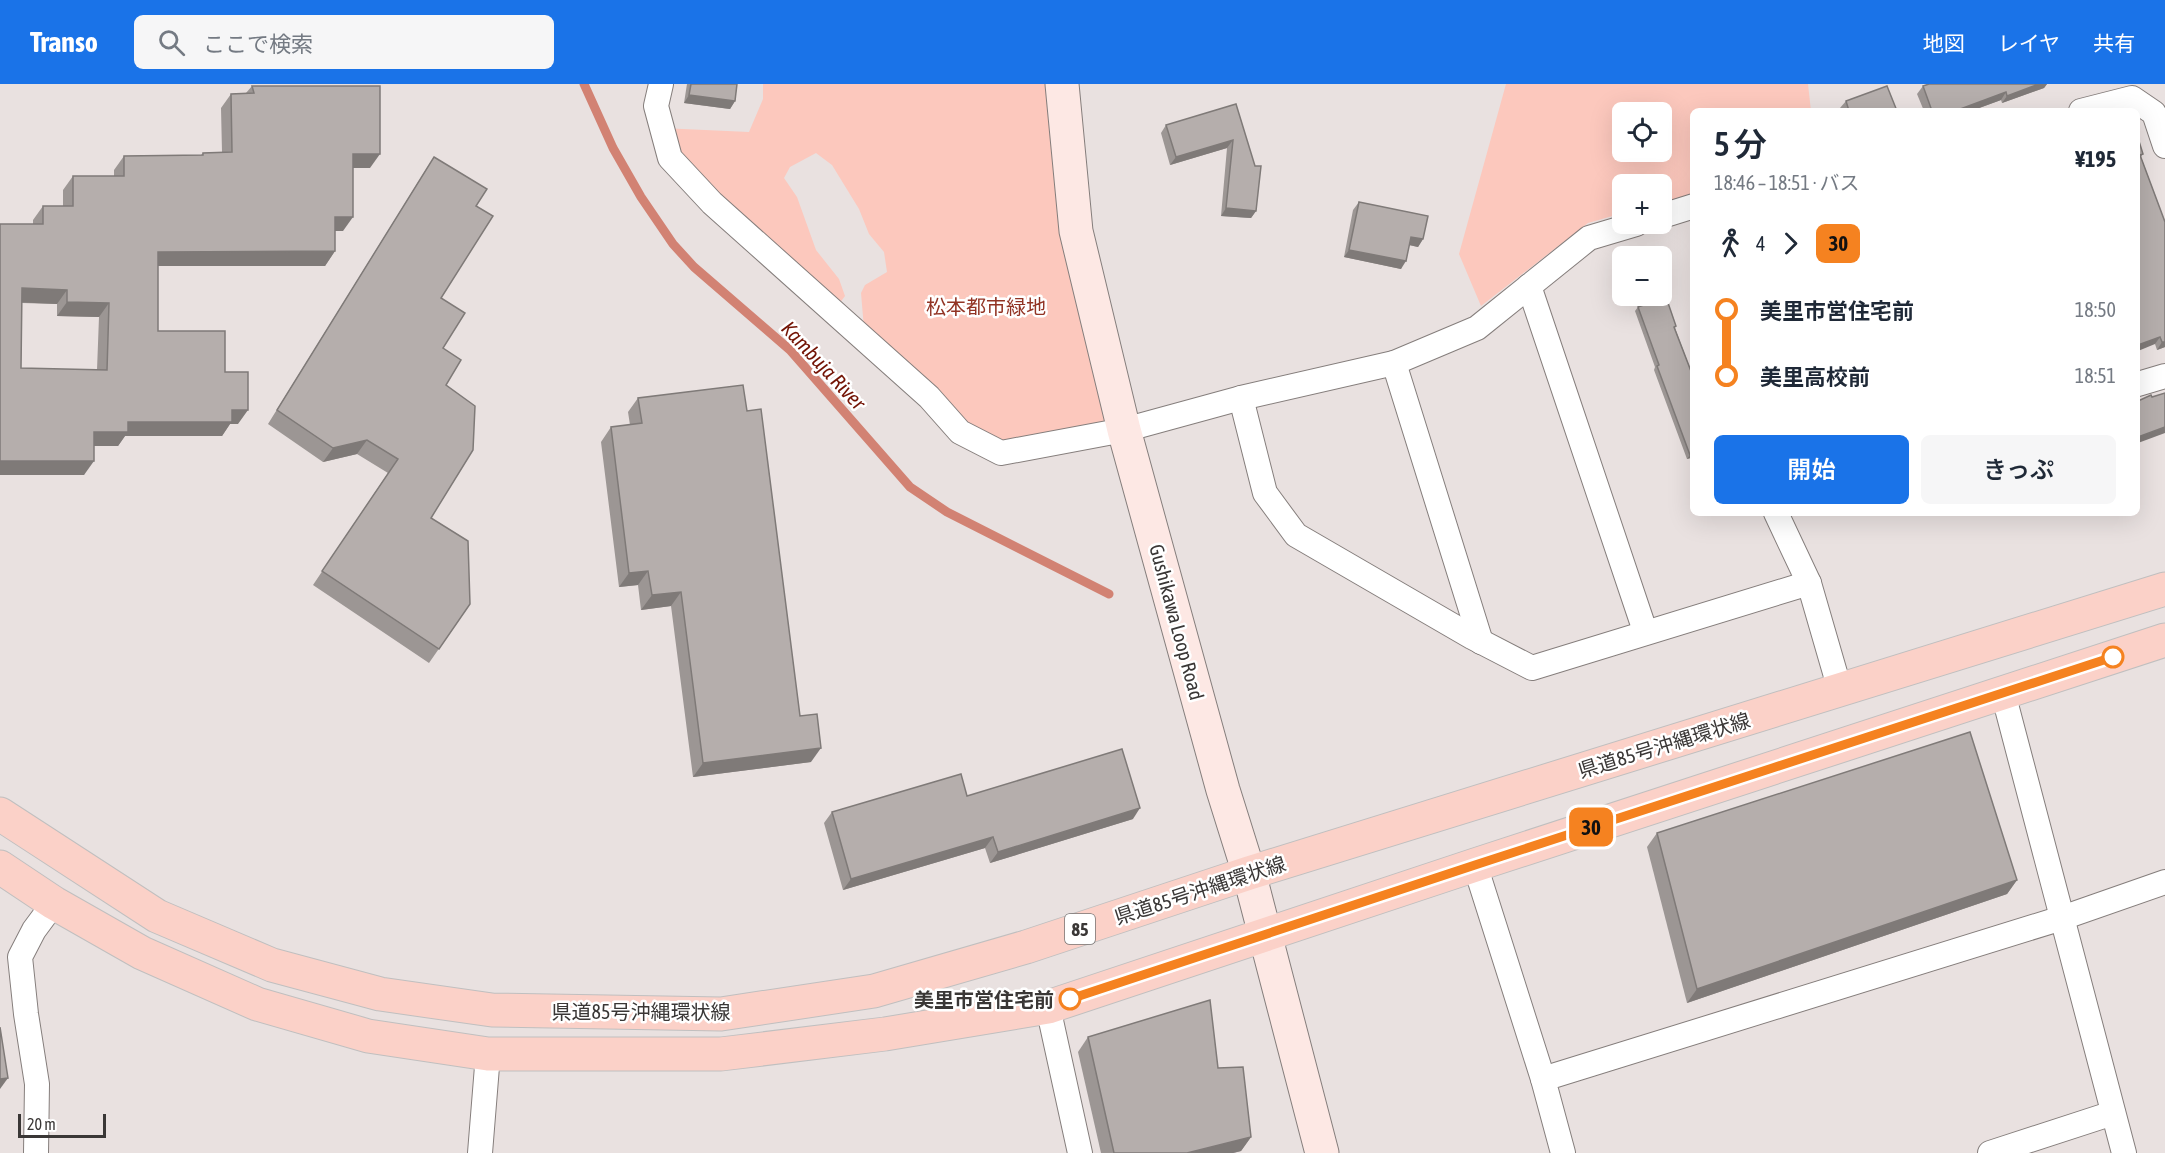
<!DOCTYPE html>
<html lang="ja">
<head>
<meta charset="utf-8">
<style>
  :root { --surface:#fff; --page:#f6f6f7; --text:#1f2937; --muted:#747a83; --accent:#1a73e8 }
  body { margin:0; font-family:"Asap Condensed","Noto Sans JP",sans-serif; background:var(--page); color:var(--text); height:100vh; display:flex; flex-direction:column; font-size:22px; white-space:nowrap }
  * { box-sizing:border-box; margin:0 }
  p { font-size:20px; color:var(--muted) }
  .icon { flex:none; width:33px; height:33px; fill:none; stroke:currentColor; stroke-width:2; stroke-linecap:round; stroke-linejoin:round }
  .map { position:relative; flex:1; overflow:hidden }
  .details { position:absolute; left:1690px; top:24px; width:450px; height:408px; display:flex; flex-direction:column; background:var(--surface); border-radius:9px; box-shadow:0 6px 24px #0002 }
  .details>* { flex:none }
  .badge { padding:0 12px; border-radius:9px; font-size:21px; line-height:39px }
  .tools { position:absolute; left:1612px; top:18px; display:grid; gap:12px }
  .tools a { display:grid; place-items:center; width:60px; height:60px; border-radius:9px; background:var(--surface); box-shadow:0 6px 24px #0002; font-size:30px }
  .scale { position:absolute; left:18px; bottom:15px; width:88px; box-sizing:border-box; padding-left:6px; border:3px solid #3a3736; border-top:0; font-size:16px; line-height:21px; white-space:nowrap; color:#3a3736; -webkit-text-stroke:4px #fff; paint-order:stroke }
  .map>.badge { position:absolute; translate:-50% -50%; box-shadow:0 0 0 3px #fff }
  .legs { display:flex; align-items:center; gap:9px; height:66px; padding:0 24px; font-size:20px }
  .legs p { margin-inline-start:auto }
  .overview { display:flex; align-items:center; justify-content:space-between; height:102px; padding:0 24px }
  h1 { font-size:33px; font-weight:600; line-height:45px }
  .action { display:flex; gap:12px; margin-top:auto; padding:12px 24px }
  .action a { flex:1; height:69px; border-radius:9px; background:var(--accent); color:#fff; font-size:24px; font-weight:600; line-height:69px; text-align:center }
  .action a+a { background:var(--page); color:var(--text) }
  ul { padding:0 24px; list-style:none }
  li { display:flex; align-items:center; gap:21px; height:66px; font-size:22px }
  li i { display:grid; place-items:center; width:9px; height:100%; margin:0 8px; background:currentColor }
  li i::after { content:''; width:15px; height:15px; margin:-8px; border:4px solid; border-radius:50%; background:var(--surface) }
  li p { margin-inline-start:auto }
  li:first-child i { background:linear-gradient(#0000 50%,currentColor 0) }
  li:last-child i { background:linear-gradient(currentColor 50%,#0000 0) }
  header { display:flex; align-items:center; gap:36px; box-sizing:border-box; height:84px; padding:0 30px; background:var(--accent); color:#fff }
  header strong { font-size:28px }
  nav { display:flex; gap:33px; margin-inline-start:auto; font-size:21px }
  .search { width:420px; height:54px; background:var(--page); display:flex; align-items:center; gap:15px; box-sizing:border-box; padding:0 21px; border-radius:9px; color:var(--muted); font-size:22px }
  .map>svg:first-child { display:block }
</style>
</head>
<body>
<header>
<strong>Transo</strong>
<div class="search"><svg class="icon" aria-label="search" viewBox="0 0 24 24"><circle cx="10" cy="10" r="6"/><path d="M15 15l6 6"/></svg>ここで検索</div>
<nav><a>地図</a><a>レイヤ</a><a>共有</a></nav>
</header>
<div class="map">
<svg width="2165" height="1069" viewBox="0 0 2165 1069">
  <rect width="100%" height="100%" fill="#e9e1e0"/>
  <!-- green -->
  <g fill="#fcc8bd" fill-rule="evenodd">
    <path d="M 763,0 L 1062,0 L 1124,346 L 1001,369 L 865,256 L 861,209 L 865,201 L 887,188 L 884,168 L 869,150 L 859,125 L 832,81 L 816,69 L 790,83 L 784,94 L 797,113 L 816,166 L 839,195 L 845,212 L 833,228 L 712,119 L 661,44 L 749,48 L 763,15 Z"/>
    <path d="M 1506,0 L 1808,0 L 1811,27 L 1694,27 L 1693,112 L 1662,120 L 1662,100 L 1623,100 L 1623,129 L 1588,139 L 1481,222 L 1459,170 ZM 1623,28 L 1662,28 L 1662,68 L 1623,68 Z"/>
  </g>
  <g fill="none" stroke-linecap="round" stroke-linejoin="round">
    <!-- stream -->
    <path stroke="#d28273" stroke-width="9" d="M 584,0 L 613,64 L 641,113 L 673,160 L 694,183 L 790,266 L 910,403 L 947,428 L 1109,510"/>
    <defs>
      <g id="minor">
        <path d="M 661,0 L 656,22 L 670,74 L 712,119 L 929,313 L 960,348 L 1001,369 L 1124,346 L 1241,314 L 1394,279 L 1477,244 L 1589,154 L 1636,140"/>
        <path d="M 2081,27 L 2132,14 L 2154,29 L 2165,62"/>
        <path d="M 1662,132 L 1694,122"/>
        <path d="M 1529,202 L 1645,547"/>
        <path d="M 1394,279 L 1481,558"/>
        <path d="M 2138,300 L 2165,292"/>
        <path d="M 1241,314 L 1265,409 L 1296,451 L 1472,553 L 1532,584 L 1809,499"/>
        <path d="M 1776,429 L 1809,499 L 1840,606"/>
        <path d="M 2003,609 L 2124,1069"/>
        <path d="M 1475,781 L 1543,995"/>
        <path d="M 1048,923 L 1080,1069"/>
        <path d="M 36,1069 L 37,1000 L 26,930 L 20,873 L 34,846 L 54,819"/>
        <path d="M 480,1069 L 488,970"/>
        <path d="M 1563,1069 L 1543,995 L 2062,834 L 2165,798"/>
        <path d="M 1990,1069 L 2113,1029"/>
      </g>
      <path id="secondary" d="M 1062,0 L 1076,147 L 1124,346 L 1223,706 L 1249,789 L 1322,1069"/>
      <g id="primary">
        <path d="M 0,730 L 157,832 L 272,881 L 380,910 L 492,926 L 721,930 L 874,907 L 1026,863 L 1249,789 L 2165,505"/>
        <path d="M 0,783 L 54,819 L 142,869 L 257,920 L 368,952 L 488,970 L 721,970 L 885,950 L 1048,923 L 1475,781 L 2165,556"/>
      </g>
    </defs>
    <!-- minor casing -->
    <use href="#minor" stroke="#857e7c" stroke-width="26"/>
    <!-- secondary casing -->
    <use href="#secondary" stroke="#857e7c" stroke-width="35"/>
    <!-- primary casing -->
    <use href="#primary" stroke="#c0bfbf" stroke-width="35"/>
    <!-- minor -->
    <use href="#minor" stroke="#fff" stroke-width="24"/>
    <!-- secondary -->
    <use href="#secondary" stroke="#fde8e4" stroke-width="33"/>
    <!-- primary -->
    <use href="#primary" stroke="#fbd1c8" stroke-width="33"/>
  </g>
  <!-- wall -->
  <g fill="#9c9694" fill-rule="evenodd">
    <path d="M 687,0 L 737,0 L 735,17 L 730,25 L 684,19 Z"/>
    <path d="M 1929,0 L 2047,0 L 2044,4 L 2002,19 L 2001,16 L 1971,27 L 1924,27 L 1917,10 L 1923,2 Z"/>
    <path d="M 252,2 L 370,84 L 353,84 L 343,147 L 335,147 L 335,167 L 325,182 L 158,182 L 158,247 L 225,288 L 238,340 L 230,340 L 222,352 L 125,352 L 118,362 L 94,362 L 84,391 L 0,391 L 0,140 L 33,140 L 33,136 L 43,122 L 63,122 L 63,106 L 73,92 L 114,92 L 114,86 L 124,72 L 201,71 L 203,69 L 222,68 L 221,24 L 231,10 L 246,9 ZM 22,219 L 57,220 L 57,232 L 99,233 L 97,286 L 21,284 Z"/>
    <path d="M 1846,17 L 1897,27 L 1841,27 L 1840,24 Z"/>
    <path d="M 1236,20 L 1256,127 L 1251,134 L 1221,132 L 1227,64 L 1170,81 L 1161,49 L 1166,41 Z"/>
    <path d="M 2138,54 L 2143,70 L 2141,73 L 2165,138 L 2165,263 L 2157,266 L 2155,260 Z"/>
    <path d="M 434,73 L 476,122 L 441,214 L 443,264 L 446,301 L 431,434 L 470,520 L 429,579 L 313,501 L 388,389 L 357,370 L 323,378 L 268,340 L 425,87 Z"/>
    <path d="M 1359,118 L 1423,155 L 1418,163 L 1409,161 L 1401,185 L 1344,173 L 1353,126 Z"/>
    <path d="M 1638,223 L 1676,242 L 1675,244 L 1694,295 L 1694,373 L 1687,375 L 1654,286 L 1655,283 L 1635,227 Z"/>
    <path d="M 638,314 L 747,327 L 800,632 L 811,678 L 693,693 L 671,522 L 641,526 L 638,501 L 619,503 L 601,358 L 611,343 L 630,341 L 628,328 Z"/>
    <path d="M 967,712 L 1133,735 L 990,779 L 985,764 L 843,806 L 824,739 L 832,728 Z"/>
    <path d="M 1657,749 L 2017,796 L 2007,810 L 1687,919 L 1647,763 Z"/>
    <path d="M 1088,953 L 1218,984 L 1251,1053 L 1241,1067 L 1233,1069 L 1101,1069 L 1078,968 Z"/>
  </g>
  <!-- shaded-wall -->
  <g fill="#7f7a78">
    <path d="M 2039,0 L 2047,0 L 2044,4 L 2002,19 L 2007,12 Z"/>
    <path d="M 2006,8 L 2001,16 L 1971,27 L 1955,27 Z"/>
    <path d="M 689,11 L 735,17 L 730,25 L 684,19 Z"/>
    <path d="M 1233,56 L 1227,64 L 1170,81 L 1176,73 Z"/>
    <path d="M 353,70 L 380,70 L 370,84 L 343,84 Z"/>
    <path d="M 1226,124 L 1256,127 L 1251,134 L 1221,132 Z"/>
    <path d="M 335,133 L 353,133 L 343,147 L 325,147 Z"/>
    <path d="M 1411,153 L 1423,155 L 1418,163 L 1405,160 Z"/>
    <path d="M 1349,166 L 1406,177 L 1401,185 L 1344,173 Z"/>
    <path d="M 335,167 L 325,182 L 148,182 L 158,168 Z"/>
    <path d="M 22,204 L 67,206 L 57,220 L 12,218 Z"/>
    <path d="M 67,218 L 109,219 L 99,233 L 57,232 Z"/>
    <path d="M 2160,253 L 2155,260 L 2138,267 L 2138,261 Z"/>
    <path d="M 2162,258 L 2165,258 L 2165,263 L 2157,266 Z"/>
    <path d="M 232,326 L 248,326 L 238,340 L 230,340 L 222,352 L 125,352 L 118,362 L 84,362 L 94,348 L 128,338 Z"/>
    <path d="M 2165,343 L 2165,349 L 2138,359 L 2138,353 Z"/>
    <path d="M 367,356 L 357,370 L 323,378 L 333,364 Z"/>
    <path d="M 1694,370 L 1694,373 L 1687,375 L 1690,371 Z"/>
    <path d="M 0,377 L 94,377 L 84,391 L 0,391 Z"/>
    <path d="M 648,487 L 638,501 L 619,503 L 629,489 Z"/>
    <path d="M 681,508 L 671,522 L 641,526 L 652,511 Z"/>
    <path d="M 821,664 L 811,678 L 693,693 L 703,679 Z"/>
    <path d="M 1140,724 L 1133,735 L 990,779 L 998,768 Z"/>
    <path d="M 993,753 L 985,764 L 843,806 L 851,795 Z"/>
    <path d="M 2017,796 L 2007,810 L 1687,919 L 1697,905 Z"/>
    <path d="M 8,994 L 0,1005 L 0,995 Z"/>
    <path d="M 1251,1053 L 1241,1067 L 1233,1069 L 1187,1069 Z"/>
  </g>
  <!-- building -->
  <g fill="#b5aeac" stroke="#7f7a78" stroke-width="1.5" fill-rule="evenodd">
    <path d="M 691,0 L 737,0 L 735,17 L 689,11 Z"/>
    <path d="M 1929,0 L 2039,0 L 2007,12 L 2006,8 L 1955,27 L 1932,27 L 1923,2 Z"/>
    <path d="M 252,2 L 380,2 L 380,70 L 353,70 L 353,133 L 335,133 L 335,167 L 158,168 L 158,247 L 225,247 L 225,288 L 248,288 L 248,326 L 232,326 L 232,338 L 128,338 L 128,348 L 94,348 L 94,377 L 0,377 L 0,140 L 43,140 L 43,122 L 73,122 L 73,92 L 124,92 L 124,72 L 203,71 L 203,69 L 232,68 L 231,10 L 254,9 ZM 22,204 L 67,206 L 67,218 L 109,219 L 107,286 L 21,284 Z"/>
    <path d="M 1887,2 L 1897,27 L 1849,27 L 1846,17 Z"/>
    <path d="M 1236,20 L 1255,82 L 1261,82 L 1256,127 L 1226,124 L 1233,56 L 1176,73 L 1166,41 Z"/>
    <path d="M 2138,54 L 2143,70 L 2140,71 L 2165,138 L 2165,258 L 2162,258 L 2160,253 L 2138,261 Z"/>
    <path d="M 434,73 L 487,105 L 476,122 L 493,132 L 441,214 L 465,229 L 443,264 L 461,276 L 446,301 L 475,322 L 473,366 L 431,434 L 468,457 L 470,520 L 439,565 L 322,487 L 398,375 L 367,356 L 333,364 L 277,326 Z"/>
    <path d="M 1359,118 L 1428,132 L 1423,155 L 1411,153 L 1406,177 L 1349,166 Z"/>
    <path d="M 1666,213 L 1676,242 L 1674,243 L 1694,295 L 1694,370 L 1690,371 L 1657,282 L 1659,281 L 1638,223 Z"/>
    <path d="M 743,301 L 747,327 L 761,325 L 800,632 L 817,630 L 821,664 L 703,679 L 681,508 L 652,511 L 648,487 L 629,489 L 611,343 L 642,339 L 638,314 Z"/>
    <path d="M 2165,309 L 2165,343 L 2138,353 L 2138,317 L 2151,311 L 2152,313 Z"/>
    <path d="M 1970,648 L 2017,796 L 1697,905 L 1657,749 Z"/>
    <path d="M 1122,665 L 1140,724 L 998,768 L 993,753 L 851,795 L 832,728 L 961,690 L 967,712 Z"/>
    <path d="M 1210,916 L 1218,984 L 1243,983 L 1251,1053 L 1187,1069 L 1114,1069 L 1088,953 Z"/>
    <path d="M 0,943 L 8,994 L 0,995 Z"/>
  </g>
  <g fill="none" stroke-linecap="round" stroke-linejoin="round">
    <defs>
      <path id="line-1" d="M 1070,915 L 1475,781 L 2113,573"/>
    </defs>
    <!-- line-1 casing -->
    <use href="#line-1" stroke="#fff" stroke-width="14"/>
    <!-- line-1 -->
    <use href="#line-1" stroke="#f58220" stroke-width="9"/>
  </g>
  <!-- markers -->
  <g fill="#fff" stroke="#f58220" stroke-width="3">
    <circle cx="2113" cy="573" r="10"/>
    <circle cx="1070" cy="915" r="10"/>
  </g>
  <g text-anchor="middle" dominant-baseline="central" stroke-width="5" stroke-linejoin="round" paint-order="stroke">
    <!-- shield labels -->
    <rect fill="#fff" stroke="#757372" stroke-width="1.5" x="1065" y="830" width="30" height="30" rx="4.5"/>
    <g font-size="18" font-weight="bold" fill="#3a3736">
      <text x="1080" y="845">85</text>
    </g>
    <!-- park labels -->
    <g font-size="20" fill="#923424" stroke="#fff">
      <text x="986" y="222">松本都市緑地</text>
    </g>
    <!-- street labels -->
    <g font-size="20" fill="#3a3736" stroke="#fff">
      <text transform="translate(1177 538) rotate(75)">Gushikawa Loop Road</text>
      <text transform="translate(1664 661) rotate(-17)">県道85号沖縄環状線</text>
      <text transform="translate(1200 806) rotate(-18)">県道85号沖縄環状線</text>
      <text x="641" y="927">県道85号沖縄環状線</text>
    </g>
    <!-- stop labels -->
    <g font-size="20" font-weight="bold" fill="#3a3736" stroke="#fff" text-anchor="end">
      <text x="1054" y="915">美里市営住宅前</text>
    </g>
    <!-- water labels -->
    <g font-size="21" font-style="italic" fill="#731405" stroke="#fff">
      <text transform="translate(824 281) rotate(47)">Kambuja River</text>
    </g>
  </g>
</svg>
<div class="tools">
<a><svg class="icon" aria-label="locate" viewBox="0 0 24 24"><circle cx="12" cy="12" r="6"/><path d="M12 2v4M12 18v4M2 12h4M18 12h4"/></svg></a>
<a>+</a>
<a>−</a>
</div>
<div class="scale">20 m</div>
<b class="badge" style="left:1591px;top:743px;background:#f58220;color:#111">30</b>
<section class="details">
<div class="overview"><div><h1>5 分</h1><p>18:46 – 18:51 · バス</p></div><b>¥195</b></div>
<div class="legs"><svg class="icon" aria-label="walk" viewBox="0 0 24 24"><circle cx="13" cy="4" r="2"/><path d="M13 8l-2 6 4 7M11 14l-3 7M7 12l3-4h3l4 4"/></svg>4<svg class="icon" aria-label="forward" viewBox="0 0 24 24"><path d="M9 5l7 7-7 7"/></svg><b class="badge" style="background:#f58220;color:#111">30</b></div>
<ul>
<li><i style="color:#f58220"></i><b>美里市営住宅前</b><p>18:50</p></li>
<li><i style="color:#f58220"></i><b>美里高校前</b><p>18:51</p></li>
</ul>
<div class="action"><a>開始</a><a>きっぷ</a></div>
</section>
</div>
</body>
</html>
